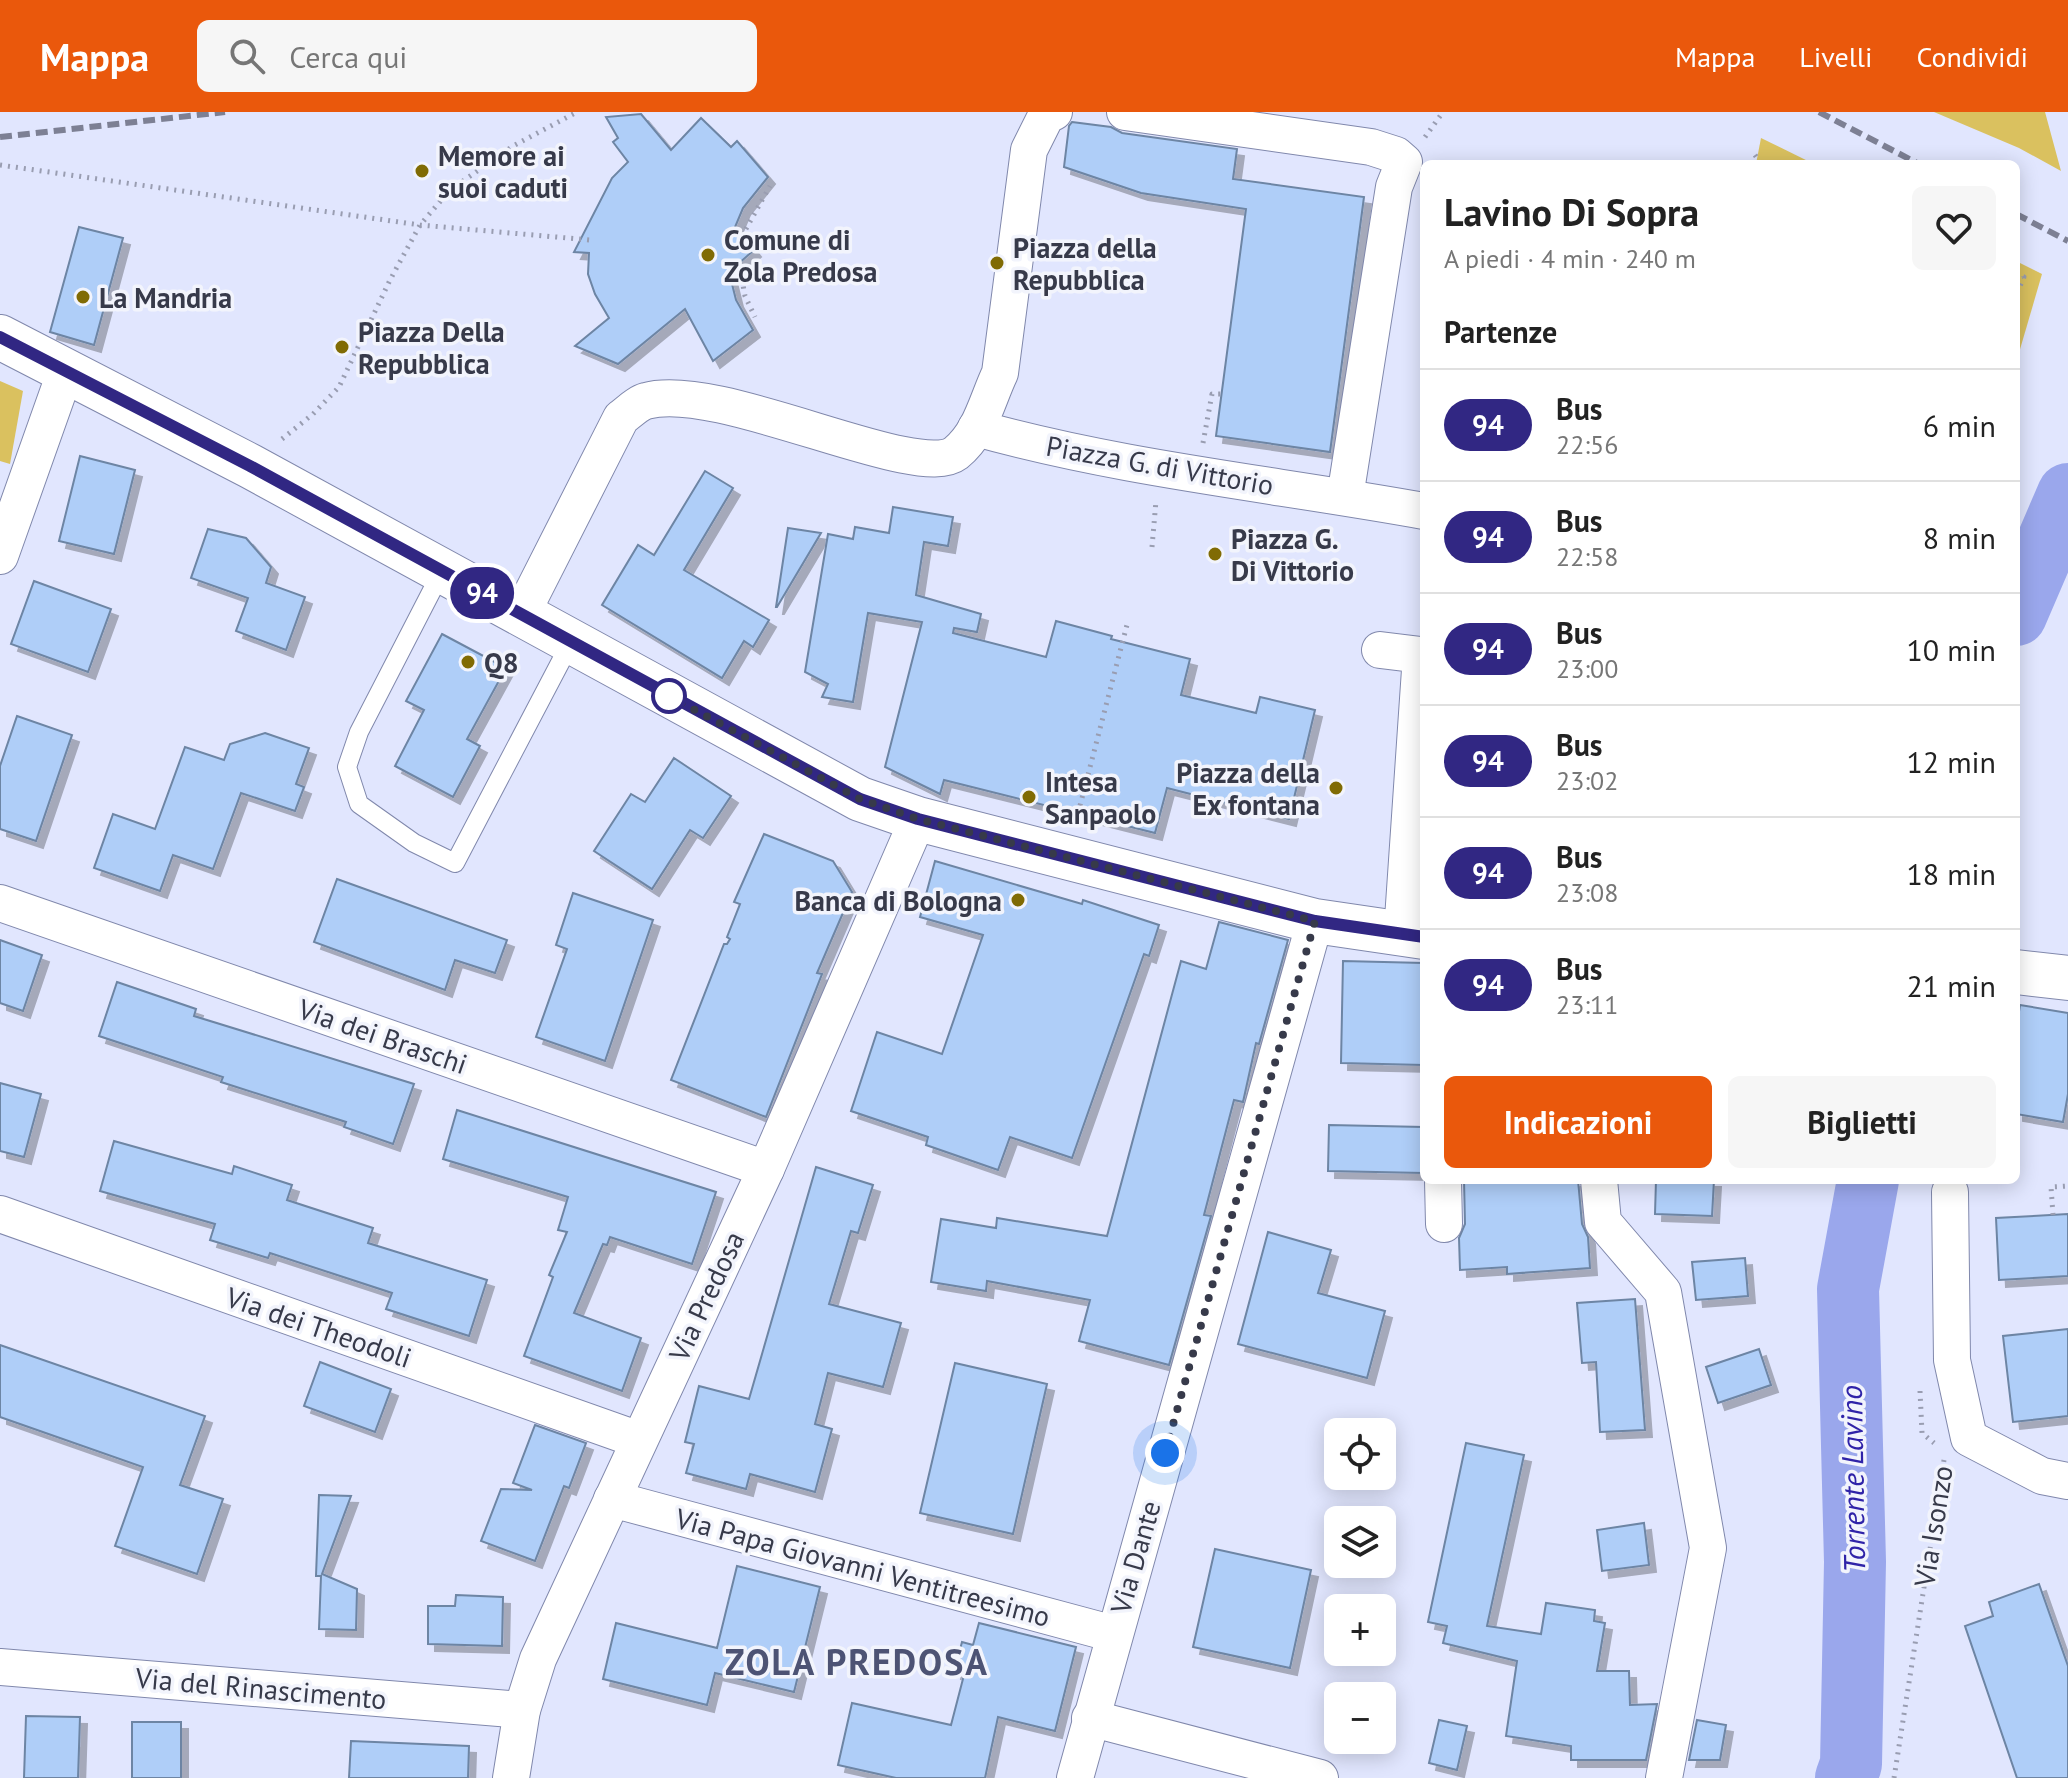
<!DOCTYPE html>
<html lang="it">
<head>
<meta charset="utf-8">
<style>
  :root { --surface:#fff; --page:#f6f6f6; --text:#222; --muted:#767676; --line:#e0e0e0; --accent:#ea580c }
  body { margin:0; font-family:"PT Sans",sans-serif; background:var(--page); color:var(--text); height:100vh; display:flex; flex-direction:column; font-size:30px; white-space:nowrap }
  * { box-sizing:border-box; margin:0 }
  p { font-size:26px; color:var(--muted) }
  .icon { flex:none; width:44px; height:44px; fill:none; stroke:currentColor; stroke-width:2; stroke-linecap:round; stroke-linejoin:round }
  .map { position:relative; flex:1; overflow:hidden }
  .drawer { position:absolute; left:1420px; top:48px; width:600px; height:1024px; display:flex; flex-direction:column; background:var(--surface); border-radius:12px; box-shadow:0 4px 20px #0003 }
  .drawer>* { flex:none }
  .badge { padding:0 16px; border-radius:26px; font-size:28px; line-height:52px }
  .controls { position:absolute; left:1324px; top:1306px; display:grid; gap:16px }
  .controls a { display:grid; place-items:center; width:72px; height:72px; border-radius:12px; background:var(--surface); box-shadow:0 4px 20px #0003; font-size:40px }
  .you { position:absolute; width:40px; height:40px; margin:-20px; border:6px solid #fff; border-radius:50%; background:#1a73e8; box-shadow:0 0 0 12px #1a73e833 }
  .map>.badge { position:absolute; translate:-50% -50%; box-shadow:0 0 0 4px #fff }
  h2 { padding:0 24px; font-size:30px; line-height:72px }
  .round { display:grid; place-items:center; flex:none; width:84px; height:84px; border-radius:12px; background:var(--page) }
  .headline { display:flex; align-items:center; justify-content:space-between; height:136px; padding:0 24px }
  h1 { font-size:38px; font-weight:800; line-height:60px }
  .primary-button { display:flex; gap:16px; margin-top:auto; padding:16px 24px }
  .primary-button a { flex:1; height:92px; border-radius:12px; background:var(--accent); color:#fff; font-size:32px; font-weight:800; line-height:92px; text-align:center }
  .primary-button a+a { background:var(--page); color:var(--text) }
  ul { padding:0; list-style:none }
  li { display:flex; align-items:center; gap:24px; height:112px; padding:0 24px; border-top:2px solid var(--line) }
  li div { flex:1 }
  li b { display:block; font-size:30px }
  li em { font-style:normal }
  li .badge { min-width:88px; font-weight:700; text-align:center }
  header { display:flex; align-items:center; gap:48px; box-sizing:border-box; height:112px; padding:0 40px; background:var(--accent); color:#fff }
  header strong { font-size:38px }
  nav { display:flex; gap:44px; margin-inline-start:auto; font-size:28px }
  .search { width:560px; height:72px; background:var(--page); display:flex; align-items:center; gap:20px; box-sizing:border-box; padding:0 28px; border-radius:12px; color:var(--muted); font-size:30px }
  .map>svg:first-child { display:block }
</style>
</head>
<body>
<header>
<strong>Mappa</strong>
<div class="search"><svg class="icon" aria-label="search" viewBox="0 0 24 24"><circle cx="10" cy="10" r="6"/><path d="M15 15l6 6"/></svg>Cerca qui</div>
<nav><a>Mappa</a><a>Livelli</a><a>Condividi</a></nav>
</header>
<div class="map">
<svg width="2068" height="1666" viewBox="0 0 2068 1666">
  <defs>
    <filter id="shadow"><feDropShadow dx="7" dy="7" stdDeviation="0" flood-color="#0004"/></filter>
  </defs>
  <rect width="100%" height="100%" fill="#e1e6fe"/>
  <!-- green -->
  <g fill="#dac15f">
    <path d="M 1934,0 L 2045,0 L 2061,59 L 2019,36 Z"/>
    <path d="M 1761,26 L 1814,52 L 1756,52 Z"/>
    <path d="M 2016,149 L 2042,162 L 2016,251 Z"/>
    <path d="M 0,269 L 23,279 L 10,352 L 0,349 Z"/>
  </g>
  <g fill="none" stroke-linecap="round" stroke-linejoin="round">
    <!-- river -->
    <g stroke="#9aa7ec" stroke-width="62">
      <path d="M 2016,503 L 2068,382"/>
      <path d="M 1846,1666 L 1851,1652 L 1855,1450 L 1848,1177 L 1868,1068"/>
    </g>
  </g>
  <!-- building -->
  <g fill="#afcef8" stroke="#6d85a4" stroke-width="2" filter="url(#shadow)">
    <path d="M 641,2 L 671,38 L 701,6 L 731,35 L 737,29 L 768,65 L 743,96 L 735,115 L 754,138 L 729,160 L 736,188 L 753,218 L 713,249 L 685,197 L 618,252 L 575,234 L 609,206 L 595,182 L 588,162 L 589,141 L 574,140 L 612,66 L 628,50 L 613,30 L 618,26 L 606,5 Z"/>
    <path d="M 1072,10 L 1111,15 L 1122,21 L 1237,37 L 1233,67 L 1364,85 L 1330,340 L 1216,324 L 1246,97 L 1141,81 L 1064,55 L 1069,14 Z"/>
    <path d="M 79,115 L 123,126 L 94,233 L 50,220 Z"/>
    <path d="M 80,344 L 135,358 L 114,442 L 59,429 Z"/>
    <path d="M 705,359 L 733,376 L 684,458 L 769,508 L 753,535 L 744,529 L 722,566 L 602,493 L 638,433 L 654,443 Z"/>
    <path d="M 893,395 L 953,405 L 948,434 L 924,430 L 916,483 L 981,502 L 977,520 L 954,516 L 953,521 L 1046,545 L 1056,509 L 1112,524 L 1111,527 L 1190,547 L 1181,583 L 1256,601 L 1260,585 L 1315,598 L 1289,707 L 1167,676 L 1155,721 L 944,668 L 940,682 L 885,655 L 922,510 L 868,501 L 853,590 L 822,585 L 828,572 L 805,560 L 828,422 L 853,427 L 855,415 L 889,421 Z"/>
    <path d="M 788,416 L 821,421 L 777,495 L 776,495 Z"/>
    <path d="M 208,417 L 246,426 L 271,455 L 266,471 L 305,485 L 286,538 L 236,519 L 248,486 L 191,466 Z"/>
    <path d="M 34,469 L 111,497 L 88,560 L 11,532 Z"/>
    <path d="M 442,522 L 506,556 L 467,627 L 480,634 L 453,685 L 395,654 L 424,598 L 406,589 Z"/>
    <path d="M 17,604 L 72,623 L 36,729 L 0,717 L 0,654 Z"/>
    <path d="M 265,621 L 309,636 L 296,672 L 304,675 L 295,699 L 241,681 L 213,757 L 173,743 L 160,779 L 94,756 L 113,702 L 155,717 L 185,635 L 224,648 L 230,632 Z"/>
    <path d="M 674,646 L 731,684 L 703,726 L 690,718 L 652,777 L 594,739 L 631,682 L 645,690 Z"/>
    <path d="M 764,722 L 833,749 L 852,780 L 817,861 L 822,862 L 766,1005 L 671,968 L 724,832 L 727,832 L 730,827 L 727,825 L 740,792 L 734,790 Z"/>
    <path d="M 935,749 L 1082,792 L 1083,788 L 1159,813 L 1149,844 L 1144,842 L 1072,1046 L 1010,1025 L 998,1058 L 926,1033 L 928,1025 L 851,999 L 877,920 L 942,942 L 983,823 L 920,805 Z"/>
    <path d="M 337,767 L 507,828 L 495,861 L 455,848 L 445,878 L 314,830 Z"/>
    <path d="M 573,781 L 653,808 L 605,949 L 536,925 L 567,837 L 556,833 Z"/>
    <path d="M 1219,810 L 1288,828 L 1259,932 L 1256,931 L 1243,990 L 1234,988 L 1204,1103 L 1211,1104 L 1169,1253 L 1079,1229 L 1090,1188 L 987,1169 L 986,1179 L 931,1170 L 941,1107 L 996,1116 L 997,1106 L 1107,1124 L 1181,849 L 1206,857 Z"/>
    <path d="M 0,828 L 42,843 L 23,899 L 0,891 Z"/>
    <path d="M 1343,849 L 1424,851 L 1424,953 L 1341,951 Z"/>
    <path d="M 117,870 L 196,897 L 194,904 L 414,972 L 393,1032 L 344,1015 L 346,1010 L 221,970 L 223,965 L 99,924 Z"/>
    <path d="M 2020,893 L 2068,901 L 2068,982 L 2063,1010 L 2016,1002 L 2016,919 Z"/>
    <path d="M 0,971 L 41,982 L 24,1045 L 0,1039 Z"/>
    <path d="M 457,998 L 716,1080 L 692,1152 L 610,1125 L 607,1133 L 603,1132 L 574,1201 L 641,1226 L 622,1279 L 524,1244 L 553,1165 L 549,1163 L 567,1120 L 558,1118 L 568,1085 L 443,1047 Z"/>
    <path d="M 1329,1013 L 1424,1015 L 1424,1061 L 1328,1059 Z"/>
    <path d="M 114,1029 L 232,1062 L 234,1054 L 292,1073 L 287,1088 L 373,1116 L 368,1131 L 487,1168 L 469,1224 L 386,1197 L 392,1181 L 270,1141 L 268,1146 L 210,1128 L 215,1112 L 100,1079 Z"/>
    <path d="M 816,1055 L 873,1073 L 858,1121 L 851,1119 L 829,1192 L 901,1211 L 883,1275 L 828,1261 L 815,1312 L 832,1317 L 815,1380 L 750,1362 L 746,1377 L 686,1361 L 694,1332 L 685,1330 L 699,1274 L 749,1287 Z"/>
    <path d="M 1464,1068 L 1578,1068 L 1582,1112 L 1588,1125 L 1590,1156 L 1507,1162 L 1507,1155 L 1460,1158 L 1459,1126 L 1465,1112 Z"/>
    <path d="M 1656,1068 L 1714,1068 L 1712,1104 L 1655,1102 Z"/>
    <path d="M 2068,1102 L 2068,1164 L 1999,1168 L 1996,1106 Z"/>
    <path d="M 1268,1120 L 1331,1138 L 1318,1181 L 1385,1199 L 1367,1266 L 1238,1232 Z"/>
    <path d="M 1745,1146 L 1748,1184 L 1696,1188 L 1692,1150 Z"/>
    <path d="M 1635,1187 L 1645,1318 L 1600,1320 L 1596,1250 L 1582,1251 L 1577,1191 Z"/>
    <path d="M 2068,1217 L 2068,1304 L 2013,1310 L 2003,1224 Z"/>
    <path d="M 0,1233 L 205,1304 L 180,1373 L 223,1387 L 197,1462 L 115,1434 L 143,1355 L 0,1305 Z"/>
    <path d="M 1759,1237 L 1771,1273 L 1718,1291 L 1706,1255 Z"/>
    <path d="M 320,1250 L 391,1277 L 375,1320 L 304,1294 Z"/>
    <path d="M 955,1251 L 1047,1272 L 1013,1422 L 920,1401 Z"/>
    <path d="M 535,1313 L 586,1331 L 569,1376 L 564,1374 L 535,1449 L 481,1429 L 501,1377 L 532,1378 L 513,1371 Z"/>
    <path d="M 1466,1331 L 1524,1343 L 1487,1514 L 1541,1522 L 1546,1491 L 1595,1498 L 1594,1509 L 1605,1511 L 1597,1559 L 1629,1559 L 1630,1593 L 1657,1592 L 1646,1648 L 1571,1648 L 1571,1634 L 1506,1624 L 1517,1549 L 1443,1531 L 1447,1514 L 1428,1510 Z"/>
    <path d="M 319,1383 L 351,1384 L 322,1462 L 357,1477 L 356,1518 L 319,1517 L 321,1464 L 316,1464 Z"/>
    <path d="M 1644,1411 L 1649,1453 L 1602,1459 L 1597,1418 Z"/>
    <path d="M 1215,1437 L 1311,1458 L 1290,1556 L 1193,1535 Z"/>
    <path d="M 737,1454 L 820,1475 L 794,1580 L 715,1561 L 707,1593 L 603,1567 L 616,1511 L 717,1536 Z"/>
    <path d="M 2039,1472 L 2068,1554 L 2068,1666 L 2017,1666 L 1965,1514 L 1993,1504 L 1989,1490 Z"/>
    <path d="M 456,1483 L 503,1485 L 502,1534 L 428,1532 L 428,1494 L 455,1494 Z"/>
    <path d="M 979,1511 L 1076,1535 L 1055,1619 L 998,1605 L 985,1666 L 896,1666 L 838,1653 L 852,1591 L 951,1613 L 964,1563 L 954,1560 L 962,1530 L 973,1533 Z"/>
    <path d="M 26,1604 L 80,1605 L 78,1666 L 24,1666 Z"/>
    <path d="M 1439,1608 L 1467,1614 L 1457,1658 L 1429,1651 Z"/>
    <path d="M 1697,1608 L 1726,1613 L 1720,1648 L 1689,1648 Z"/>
    <rect x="132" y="1610" width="49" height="56"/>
    <path d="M 351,1629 L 469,1634 L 468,1666 L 349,1666 Z"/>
  </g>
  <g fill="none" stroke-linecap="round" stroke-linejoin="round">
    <defs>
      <path id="lane" d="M 442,459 L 359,620 L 347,655 L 359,692 L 414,731 L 455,751 L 571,530"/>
      <g id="street">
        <path d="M 1125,0 L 1371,35 L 1396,43 L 1404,50 L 1394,75 L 1345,385"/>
        <path d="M 976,316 C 1122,357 1275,372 1424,399"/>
        <path d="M 0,444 L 66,258"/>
        <path d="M 521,503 L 621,306 C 629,300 638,291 646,289 C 719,268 917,371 956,341 C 981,321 987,288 1000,261 L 1029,38 L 1046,4 L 1054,0"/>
        <path d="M 1380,538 L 1421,543 L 1402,822"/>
        <path d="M 0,791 L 766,1057"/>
        <path d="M 1443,1068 L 1444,1112"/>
        <path d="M 1599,1068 L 1603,1110 L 1663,1180 L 1708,1436 L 1664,1666"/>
        <path d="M 1950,1080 L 1952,1248 L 1969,1326 L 2042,1364 L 2068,1369"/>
        <path d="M 0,1102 L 639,1328"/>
        <path d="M 612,1387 L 1114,1522"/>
        <path d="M 0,1555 L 522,1598"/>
        <path d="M 1090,1606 L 1320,1666"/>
        <path d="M 511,1666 L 522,1598 L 538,1547 L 766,1057 L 918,707"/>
        <path d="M 1075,1666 L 1315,809"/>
      </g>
      <g id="secondary">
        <path d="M 0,225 L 250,354 L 860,687 L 918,707 L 1315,809 L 1424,825"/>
        <path d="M 2016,860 L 2068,866"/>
      </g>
    </defs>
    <!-- lane casing -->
    <use href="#lane" stroke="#8088ac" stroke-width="20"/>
    <!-- street casing -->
    <use href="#street" stroke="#8088ac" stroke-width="38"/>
    <!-- secondary casing -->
    <use href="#secondary" stroke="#8088ac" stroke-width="46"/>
    <!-- path -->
    <g stroke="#999db1" stroke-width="5" stroke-dasharray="2 6" stroke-linecap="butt">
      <path d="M 1425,25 L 1443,0"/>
      <path d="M 1755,43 L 1761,52"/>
      <path d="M 0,53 L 420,113 L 590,128"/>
      <path d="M 742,124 L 770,74"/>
      <path d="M 739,151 L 745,184 L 755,205"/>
      <path d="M 2016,161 L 2024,165 L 2016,183"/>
      <path d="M 282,327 L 313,302 L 339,275 L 390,168 L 420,113 L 450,78 L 513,34 L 577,0"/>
      <path d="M 1203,331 L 1212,282 L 1222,282"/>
      <path d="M 1152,435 L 1156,389"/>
      <path d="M 1076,709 L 1128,509"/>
      <path d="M 2053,1103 L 2051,1075 L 2068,1074"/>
      <path d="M 1920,1279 L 1922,1321 L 1934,1331"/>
      <path d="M 1894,1666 L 1944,1348"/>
    </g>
    <!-- lane -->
    <use href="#lane" stroke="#fff" stroke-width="18"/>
    <!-- street -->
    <use href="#street" stroke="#fff" stroke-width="36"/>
    <!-- secondary -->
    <use href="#secondary" stroke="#fff" stroke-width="44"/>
    <!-- rail -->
    <g stroke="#7d8094" stroke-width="6" stroke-dasharray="12 6" stroke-linecap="butt">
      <path d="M 1819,0 L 1919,52"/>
      <path d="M 0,25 L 225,0"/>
      <path d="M 2016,102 L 2068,129"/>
    </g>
  </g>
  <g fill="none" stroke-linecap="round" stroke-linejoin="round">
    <defs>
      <path id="line" d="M 0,225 L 250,354 L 860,687 L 918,707 L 1315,809 L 1424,825"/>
    </defs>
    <!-- line casing -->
    <use href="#line" stroke="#fff" stroke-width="18"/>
    <!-- line -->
    <use href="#line" stroke="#312783" stroke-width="12"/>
    <!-- walk -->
    <path stroke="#373a4a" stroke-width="8" stroke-dasharray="0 14.4" d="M 669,584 L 860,687 L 918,707 L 1315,809 L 1165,1341"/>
  </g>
  <!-- markers -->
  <g fill="#806b04" stroke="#f2f4fc" stroke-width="3">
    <circle cx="422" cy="59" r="8"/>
    <circle cx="708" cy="143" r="8"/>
    <circle cx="997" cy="151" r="8"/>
    <circle cx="83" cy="185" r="8"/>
    <circle cx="342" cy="235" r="8"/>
    <circle cx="1215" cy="442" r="8"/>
    <circle cx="468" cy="550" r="8"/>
    <circle cx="1336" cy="676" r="8"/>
    <circle cx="1029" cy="685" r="8"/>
    <circle cx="1018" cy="788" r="8"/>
  </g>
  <circle fill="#fff" stroke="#312783" stroke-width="4" cx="669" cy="584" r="16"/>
  <g text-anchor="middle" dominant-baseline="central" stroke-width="7" stroke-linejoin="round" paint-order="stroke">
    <!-- poi labels -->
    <g font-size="28" font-weight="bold" fill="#373a4a" stroke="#f2f4fc" text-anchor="start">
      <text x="438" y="43">Memore ai<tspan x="438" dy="32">suoi caduti</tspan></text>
      <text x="724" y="127">Comune di<tspan x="724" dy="32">Zola Predosa</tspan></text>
      <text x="1013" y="135">Piazza della<tspan x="1013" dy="32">Repubblica</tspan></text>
      <text x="99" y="185">La Mandria</text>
      <text x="358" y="219">Piazza Della<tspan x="358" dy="32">Repubblica</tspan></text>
      <text x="1231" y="426">Piazza G.<tspan x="1231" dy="32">Di Vittorio</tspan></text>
      <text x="484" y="550">Q8</text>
      <text x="1320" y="660" text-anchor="end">Piazza della<tspan x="1320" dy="32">Ex fontana</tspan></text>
      <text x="1045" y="669">Intesa<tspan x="1045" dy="32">Sanpaolo</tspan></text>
      <text x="1002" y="788" text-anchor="end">Banca di Bologna</text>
    </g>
    <!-- street labels -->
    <g font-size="28" fill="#373a4a" stroke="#f2f4fc">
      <text transform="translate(1160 353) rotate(10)">Piazza G. di Vittorio</text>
      <text transform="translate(383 924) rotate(19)">Via dei Braschi</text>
      <text transform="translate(706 1184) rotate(-65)">Via Predosa</text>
      <text transform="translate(319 1215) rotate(19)">Via dei Theodoli</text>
      <text transform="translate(1933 1414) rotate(-81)">Via Isonzo</text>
      <text transform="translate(1135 1445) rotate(-74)">Via Dante</text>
      <text transform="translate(863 1455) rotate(15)">Via Papa Giovanni Ventitreesimo</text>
      <text transform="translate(261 1576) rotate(5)">Via del Rinascimento</text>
    </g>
    <!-- water labels -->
    <g font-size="30" font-style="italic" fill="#2f23a8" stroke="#f2f4fc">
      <text transform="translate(1852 1367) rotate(-91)">Torrente Lavino</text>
    </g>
    <!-- district labels -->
    <g font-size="36" font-weight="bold" letter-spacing="2" fill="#4d5374" stroke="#f2f4fc">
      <text x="857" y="1549">ZOLA PREDOSA</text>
    </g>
  </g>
</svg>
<div class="controls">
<a><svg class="icon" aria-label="locate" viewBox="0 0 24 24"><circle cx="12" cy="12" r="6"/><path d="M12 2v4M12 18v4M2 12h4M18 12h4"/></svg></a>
<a><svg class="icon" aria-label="layers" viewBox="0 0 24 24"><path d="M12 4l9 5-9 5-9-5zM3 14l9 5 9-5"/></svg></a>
<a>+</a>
<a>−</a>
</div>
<div class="you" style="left:1165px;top:1341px"></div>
<b class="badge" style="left:482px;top:481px;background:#312783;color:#fff">94</b>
<section class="drawer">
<div class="headline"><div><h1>Lavino Di Sopra</h1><p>A piedi · 4 min · 240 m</p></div><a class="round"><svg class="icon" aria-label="heart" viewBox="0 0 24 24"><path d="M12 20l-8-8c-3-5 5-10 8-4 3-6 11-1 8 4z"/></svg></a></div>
<h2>Partenze</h2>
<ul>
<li><span class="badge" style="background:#312783;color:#fff">94</span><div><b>Bus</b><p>22:56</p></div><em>6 min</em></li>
<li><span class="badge" style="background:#312783;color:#fff">94</span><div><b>Bus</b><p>22:58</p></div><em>8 min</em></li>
<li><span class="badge" style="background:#312783;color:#fff">94</span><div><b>Bus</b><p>23:00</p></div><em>10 min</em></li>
<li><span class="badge" style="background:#312783;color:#fff">94</span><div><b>Bus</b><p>23:02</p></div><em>12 min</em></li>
<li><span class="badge" style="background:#312783;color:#fff">94</span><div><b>Bus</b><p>23:08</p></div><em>18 min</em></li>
<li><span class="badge" style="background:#312783;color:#fff">94</span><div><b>Bus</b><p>23:11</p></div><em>21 min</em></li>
</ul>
<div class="primary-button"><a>Indicazioni</a><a>Biglietti</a></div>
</section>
</div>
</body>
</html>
